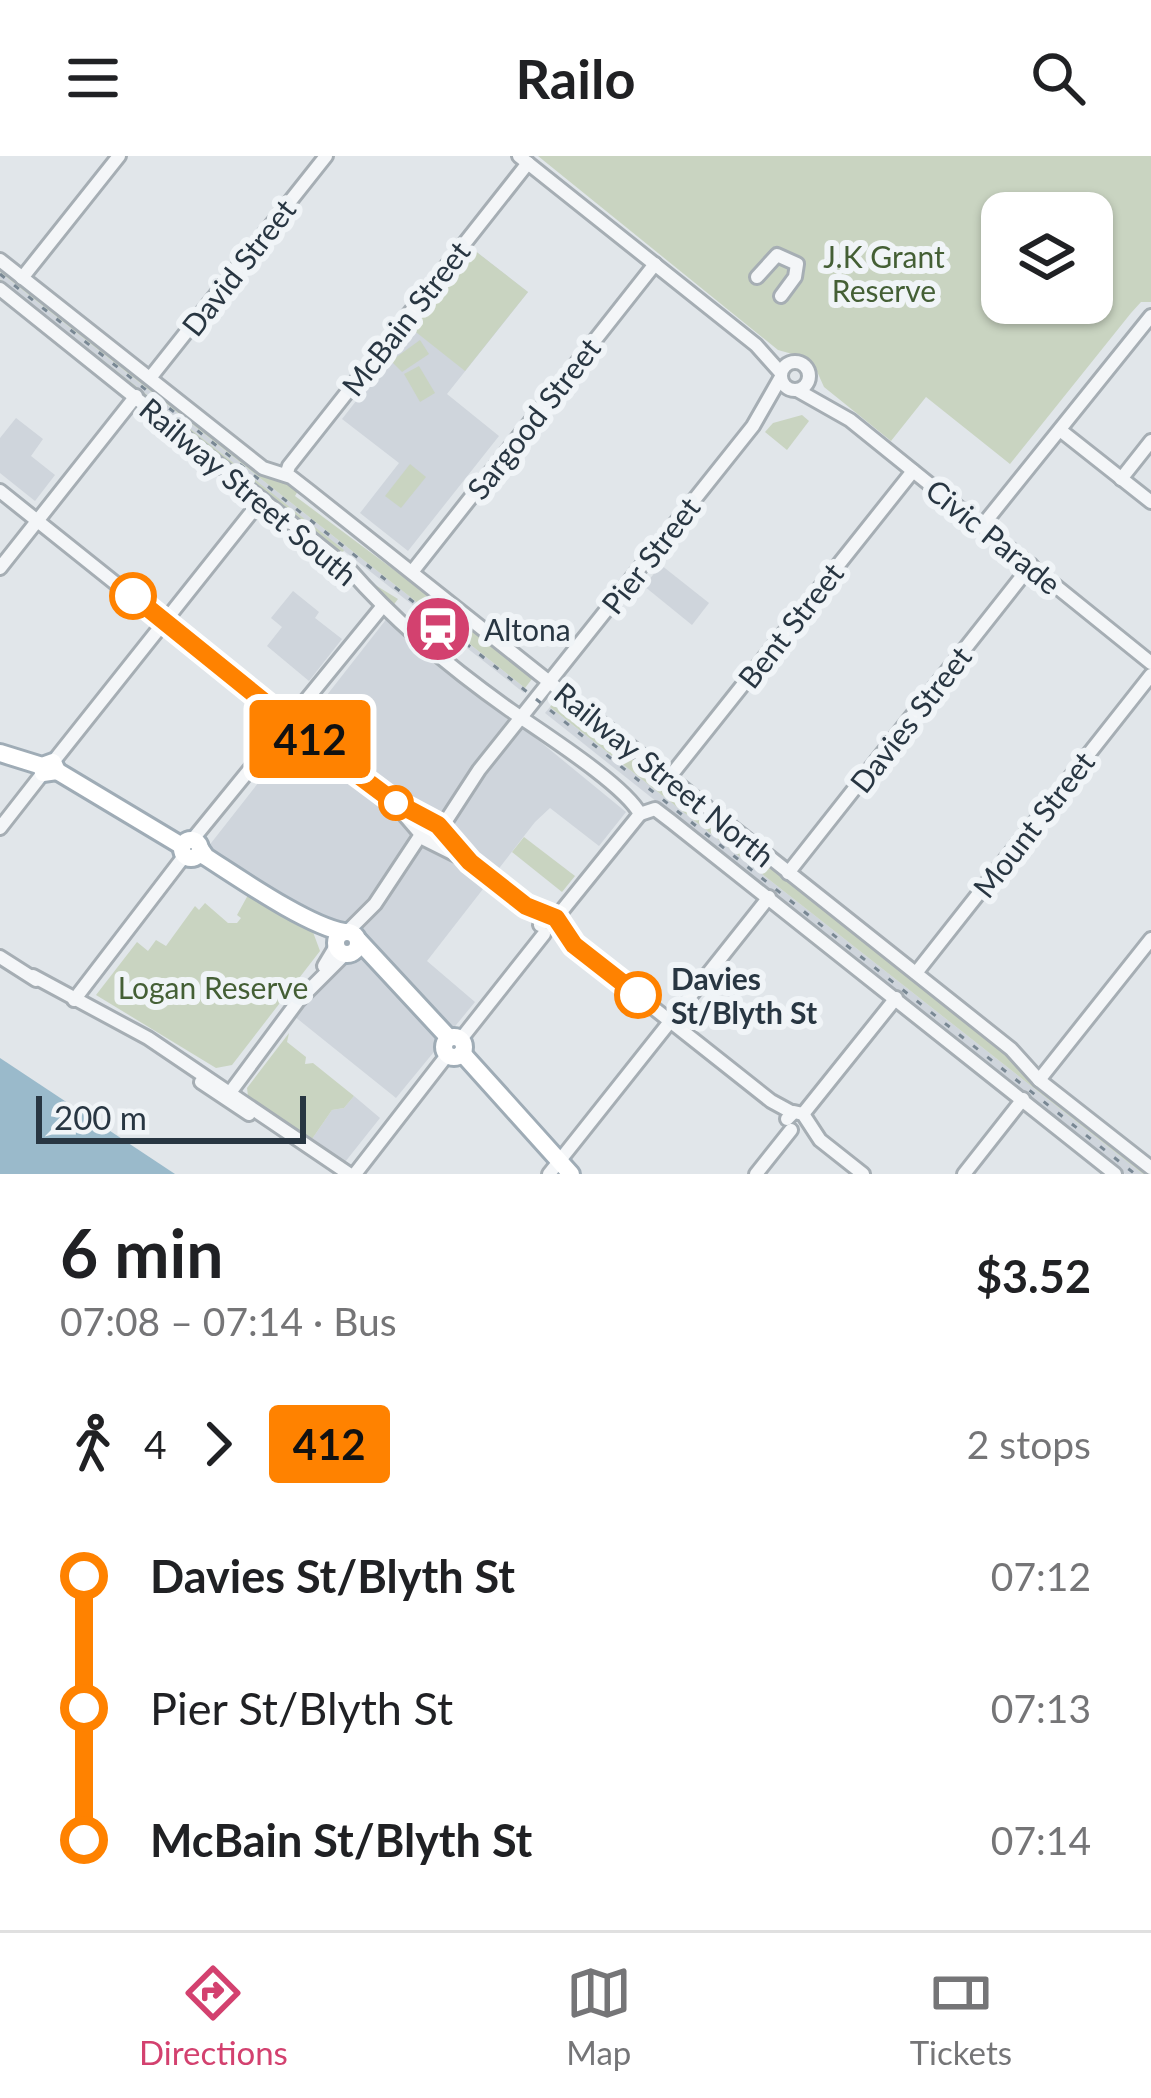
<!DOCTYPE html>
<html lang="en">
<head>
<meta charset="utf-8">
<style>
  :root { --surface:#fff; --page:#f6f6f6; --text:#202124; --muted:#757577; --line:#e0e0e0; --accent:#d3416f }
  body { margin:0; font-family:Lato,sans-serif; background:var(--page); color:var(--text); height:100vh; display:flex; flex-direction:column; font-size:45px; white-space:nowrap }
  * { box-sizing:border-box; margin:0 }
  p { font-size:39px; color:var(--muted) }
  .icon { flex:none; width:66px; height:66px; fill:none; stroke:currentColor; stroke-width:2; stroke-linecap:round; stroke-linejoin:round }
  .map { position:relative; height:1018px; overflow:hidden }
  .details { display:flex; flex-direction:column; background:var(--surface); flex:1 }
  .details>* { flex:none }
  .badge { padding:0 24px; border-radius:9px; font-size:42px; line-height:78px }
  .fabs { position:absolute; left:981px; top:36px; display:grid; gap:24px }
  .fabs a { display:grid; place-items:center; width:132px; height:132px; border-radius:24px; background:var(--surface); box-shadow:0 3px 9px #0004; font-size:60px }
  .scale { position:absolute; left:36px; bottom:30px; width:270px; box-sizing:border-box; padding-left:12px; border:6px solid #283642; border-top:0; font-size:33px; line-height:42px; white-space:nowrap; color:#283642; -webkit-text-stroke:9px #f0f4f7; paint-order:stroke }
  .map>.badge { position:absolute; translate:-50% -50%; box-shadow:0 0 0 6px #fff }
  .legs { display:flex; align-items:center; gap:18px; height:132px; padding:0 60px; font-size:39px }
  .legs p { margin-inline-start:auto }
  .overview { display:flex; align-items:center; justify-content:space-between; height:204px; padding:0 60px }
  h1 { font-size:66px; font-weight:700; line-height:90px }
  ul { padding:0 60px; list-style:none }
  li { display:flex; align-items:center; gap:42px; height:132px; font-size:45px }
  li i { display:grid; place-items:center; width:18px; height:100%; margin:0 15px; background:currentColor }
  li i::after { content:''; width:30px; height:30px; margin:-15px; border:9px solid; border-radius:50%; background:var(--surface) }
  li p { margin-inline-start:auto }
  li:first-child i { background:linear-gradient(#0000 50%,currentColor 0) }
  li:last-child i { background:linear-gradient(currentColor 50%,#0000 0) }
  header { display:flex; justify-content:space-between; align-items:center; height:156px; padding:0 60px; background:var(--surface); font-size:54px; font-weight:700 }
  .menu { display:flex; justify-content:space-around; align-items:center; height:168px; border-top:3px solid var(--line); background:var(--surface); font-size:33px; color:var(--muted) }
  .menu a { display:grid; justify-items:center; gap:6px }
  .menu .selected { color:var(--accent) }
  .map>svg:first-child { display:block }
</style>
</head>
<body>
<header><svg class="icon" aria-label="menu" viewBox="0 0 24 24"><path d="M4 6h16M4 12h16M4 18h16"/></svg>Railo<svg class="icon" aria-label="search" viewBox="0 0 24 24"><circle cx="10" cy="10" r="6"/><path d="M15 15l6 6"/></svg></header>
<div class="map">
<svg width="1151" height="1018" viewBox="0 0 1151 1018">
  <rect width="100%" height="100%" fill="#e1e6ea"/>
  <!-- built -->
  <g fill="#cfd5dc">
    <path d="M 474,94 L 528,136 L 447,238 L 499,280 L 408,395 L 360,357 L 399,307 L 342,263 Z"/>
    <path d="M 0,116 L 525,532 L 524,537 L 0,123 Z"/>
    <path d="M 16,262 L 43,283 L 31,300 L 55,319 L 35,345 L 0,317 L 0,282 Z"/>
    <path d="M 661,409 L 709,447 L 692,469 L 644,430 Z"/>
    <path d="M 293,435 L 319,456 L 315,462 L 342,483 L 309,525 L 267,490 L 282,471 L 271,462 Z"/>
    <path d="M 388,461 L 626,656 L 599,690 L 550,652 L 535,666 L 427,805 L 475,846 L 396,942 L 289,856 L 331,798 L 331,786 L 232,730 L 197,705 Z"/>
    <path d="M 550,551 L 1143,1018 L 1125,1018 L 545,557 Z"/>
    <path d="M 354,940 L 380,962 L 345,1006 L 312,983 L 332,954 L 344,952 Z"/>
  </g>
  <!-- green -->
  <g fill="#c9d4c1" fill-rule="evenodd">
    <path d="M 538,0 L 1151,0 L 1151,146 L 1141,146 L 1131,157 L 1010,308 L 926,241 L 891,285 L 824,231 L 815,211 L 803,201 L 778,194 ZM 1002,57 L 1092,57 L 1092,147 L 1002,147 Z"/>
    <path d="M 474,94 L 528,136 L 465,215 L 412,173 Z"/>
    <path d="M 0,108 L 265,319 L 299,333 L 295,340 L 417,431 L 420,429 L 535,519 L 525,532 L 0,116 Z"/>
    <path d="M 0,123 L 344,394 L 342,398 L 372,427 L 398,443 L 392,451 L 252,327 L 0,127 Z"/>
    <path d="M 420,184 L 429,198 L 402,216 L 391,205 Z"/>
    <path d="M 419,210 L 435,237 L 420,246 L 404,218 Z"/>
    <path d="M 802,259 L 809,265 L 787,294 L 765,276 L 773,267 Z"/>
    <path d="M 410,308 L 426,321 L 401,352 L 385,340 Z"/>
    <path d="M 552,548 L 626,606 L 633,598 L 647,610 L 997,887 L 1029,922 L 1151,1018 L 1143,1018 L 550,551 Z"/>
    <path d="M 524,681 L 575,720 L 562,736 L 512,696 Z"/>
    <path d="M 248,739 L 313,776 L 320,795 L 232,909 L 216,912 L 96,839 L 137,786 L 148,795 L 156,784 L 166,790 L 195,750 L 199,754 L 205,747 L 228,767 L 237,767 L 241,762 L 237,759 Z"/>
    <path d="M 289,877 L 287,886 L 306,901 L 305,908 L 313,907 L 354,940 L 344,952 L 332,954 L 312,983 L 248,940 L 247,932 Z"/>
  </g>
  <!-- water -->
  <path fill="#9abacb" d="M 0,902 L 175,1018 L 0,1018 Z"/>
  <g fill="none" stroke-linecap="round" stroke-linejoin="round">
    <defs>
      <g id="minor">
        <path d="M 519,0 L 756,189 L 781,217"/>
        <path d="M 0,104 L 263,312 L 291,321 L 309,335 L 1011,893 L 1039,924 L 1151,1012"/>
        <path d="M 757,121 L 777,99 L 797,108 L 795,121 L 781,140"/>
        <path d="M 22,122 L 119,0"/>
        <path d="M 0,133 L 349,413 C 396,467 452,513 510,554 C 541,576 624,628 640,658"/>
        <circle cx="795" cy="220" r="14"/>
        <path d="M 150,222 L 326,0"/>
        <path d="M 797,234 L 850,264 L 1151,507"/>
        <path d="M 1060,274 L 1151,346"/>
        <path d="M 286,319 L 289,310 L 528,7"/>
        <path d="M 1121,323 L 1151,285"/>
        <path d="M 0,335 L 310,583 L 393,645 L 429,666"/>
        <path d="M 982,370 L 1151,160"/>
        <path d="M 0,412 L 136,240"/>
        <path d="M 412,416 L 655,108"/>
        <path d="M 53,606 L 262,343"/>
        <path d="M 668,623 L 913,315"/>
        <path d="M 401,655 L 426,684 L 458,700"/>
        <path d="M 640,658 L 655,653 L 672,666 L 1115,1018"/>
        <path d="M 0,672 L 43,617"/>
        <path d="M 440,674 L 479,614 L 753,270 L 781,221"/>
        <path d="M 441,676 C 475,708 507,735 546,761"/>
        <path d="M 193,683 L 382,451"/>
        <path d="M 788,717 L 1031,409"/>
        <path d="M 556,762 L 640,658"/>
        <path d="M 540,769 L 547,760 L 556,762 L 574,789 L 771,945 L 793,957"/>
        <path d="M 348,775 L 375,748 L 422,677"/>
        <path d="M 0,801 L 36,824"/>
        <path d="M 324,810 L 336,790"/>
        <path d="M 916,817 L 1151,519"/>
        <path d="M 33,820 L 148,882 L 349,1018"/>
        <path d="M 74,844 L 182,703"/>
        <path d="M 461,883 L 544,778"/>
        <path d="M 1039,924 L 1151,783"/>
        <path d="M 201,926 L 249,958"/>
        <path d="M 226,942 L 298,845 L 345,798"/>
        <path d="M 803,958 L 896,842"/>
        <path d="M 787,963 L 794,956 L 803,958 L 820,984 L 863,1018"/>
        <path d="M 355,1018 L 448,898"/>
        <path d="M 549,1018 L 769,741"/>
        <path d="M 756,1018 L 791,974"/>
        <path d="M 964,1018 L 1023,943"/>
      </g>
      <g id="major">
        <path d="M 0,597 L 42,610 L 43,617 L 57,615 L 53,606 L 42,610"/>
        <path d="M 57,615 L 182,690"/>
        <circle cx="191" cy="693" r="9"/>
        <path d="M 201,694 L 206,701 C 239,722 308,770 344,776"/>
        <circle cx="347" cy="787" r="11"/>
        <path d="M 359,785 L 449,882"/>
        <circle cx="454" cy="891" r="10"/>
        <path d="M 462,897 L 571,1018"/>
      </g>
    </defs>
    <!-- minor casing -->
    <use href="#minor" stroke="#a6aeb4" stroke-width="18"/>
    <!-- major casing -->
    <use href="#major" stroke="#9facb6" stroke-width="22"/>
    <!-- minor -->
    <use href="#minor" stroke="#f4f6f8" stroke-width="12"/>
    <!-- major -->
    <use href="#major" stroke="#fff" stroke-width="16"/>
    <!-- rail -->
    <path stroke="#798894" stroke-width="3" stroke-dasharray="6 12" stroke-linecap="butt" d="M 0,118 L 1135,1018"/>
  </g>
  <g fill="none" stroke-linecap="round" stroke-linejoin="round">
    <defs>
      <path id="line-1" d="M 133,440 L 310,583 L 393,645 L 438,669 L 470,706 L 526,750 L 556,762 L 574,789 L 638,839"/>
    </defs>
    <!-- line-1 casing -->
    <use href="#line-1" stroke="#fff" stroke-width="27"/>
    <!-- line-1 -->
    <use href="#line-1" stroke="#ff8200" stroke-width="18"/>
  </g>
  <!-- icons -->
  <defs>
    <symbol id="station-disc" viewBox="-11 -11 22 22"><circle r="9.5" fill="#d3416f" stroke="#f0f4f7"/><path d="M-3-6H3Q5-6 5-4V2Q5 4 3 4L4.5 6H3L1.5 4h-3L-3 6H-4.5L-3 4Q-5 4-5 2V-4Q-5-6-3-6ZM-3.5-4v3h7v-3ZM-3.5 1v1.5H-2V1ZM2 1v1.5H3.5V1Z" fill="#fff"/></symbol>
  </defs>
  <g fill-rule="evenodd">
    <use href="#station-disc" x="400" y="435" width="76" height="76"/>
  </g>
  <!-- markers -->
  <g fill="#fff" stroke="#ff8200" stroke-width="6">
    <circle cx="133" cy="440" r="21"/>
    <circle cx="396" cy="647" r="15"/>
    <circle cx="638" cy="839" r="21"/>
  </g>
  <g text-anchor="middle" dominant-baseline="central" stroke-width="12" stroke-linejoin="round" paint-order="stroke">
    <!-- park labels -->
    <g font-size="30" fill="#445f35" stroke="#f0f4f7">
      <text x="884" y="100">J.K Grant<tspan x="884" dy="34">Reserve</tspan></text>
      <text x="213" y="831">Logan Reserve</text>
    </g>
    <!-- street labels -->
    <g font-size="30" fill="#283642" stroke="#f0f4f7">
      <text transform="translate(238 111) rotate(-52)">David Street</text>
      <text transform="translate(405 162) rotate(-52)">McBain Street</text>
      <text transform="translate(533 262) rotate(-52)">Sargood Street</text>
      <text transform="translate(249 335) rotate(40)">Railway Street South</text>
      <text transform="translate(994 380) rotate(39)">Civic Parade</text>
      <text transform="translate(650 399) rotate(-52)">Pier Street</text>
      <text transform="translate(790 469) rotate(-52)">Bent Street</text>
      <text transform="translate(910 563) rotate(-52)">Davies Street</text>
      <text transform="translate(665 618) rotate(39)">Railway Street North</text>
      <text transform="translate(1033 668) rotate(-52)">Mount Street</text>
    </g>
    <!-- poi labels -->
    <g font-size="30" fill="#283642" stroke="#f0f4f7" text-anchor="start">
      <text x="484" y="473">Altona</text>
    </g>
    <!-- stop labels -->
    <g font-size="30" font-weight="bold" fill="#283642" stroke="#f0f4f7" text-anchor="start">
      <text x="671" y="822">Davies<tspan x="671" dy="34">St/Blyth St</tspan></text>
    </g>
  </g>
</svg>
<div class="fabs">
<a><svg class="icon" aria-label="layers" viewBox="0 0 24 24"><path d="M12 4l9 5-9 5-9-5zM3 14l9 5 9-5"/></svg></a>
</div>
<div class="scale">200 m</div>
<b class="badge" style="left:310px;top:583px;background:#ff8200;color:#111">412</b>
</div>
<section class="details">
<div class="overview"><div><h1>6 min</h1><p>07:08 – 07:14 · Bus</p></div><b>$3.52</b></div>
<div class="legs"><svg class="icon" aria-label="walk" viewBox="0 0 24 24"><circle cx="13" cy="4" r="2"/><path d="M13 8l-2 6 4 7M11 14l-3 7M7 12l3-4h3l4 4"/></svg>4<svg class="icon" aria-label="forward" viewBox="0 0 24 24"><path d="M9 5l7 7-7 7"/></svg><b class="badge" style="background:#ff8200;color:#111">412</b><p>2 stops</p></div>
<ul>
<li><i style="color:#ff8200"></i><b>Davies St/Blyth St</b><p>07:12</p></li>
<li><i style="color:#ff8200"></i><span>Pier St/Blyth St</span><p>07:13</p></li>
<li><i style="color:#ff8200"></i><b>McBain St/Blyth St</b><p>07:14</p></li>
</ul>
</section>
<nav class="menu">
<a class="selected"><svg class="icon" aria-label="directions" viewBox="0 0 24 24"><path d="M12 3l9 9-9 9-9-9zM9 14v-3h6M13 9l2 2-2 2"/></svg>Directions</a>
<a><svg class="icon" aria-label="map" viewBox="0 0 24 24"><path d="M3 6l6-2 6 2 6-2v14l-6 2-6-2-6 2zM9 4v14M15 6v14"/></svg>Map</a>
<a><svg class="icon" aria-label="tickets" viewBox="0 0 24 24"><path d="M3 7h18v10H3zM15 7v10"/></svg>Tickets</a>
</nav>
</body>
</html>
